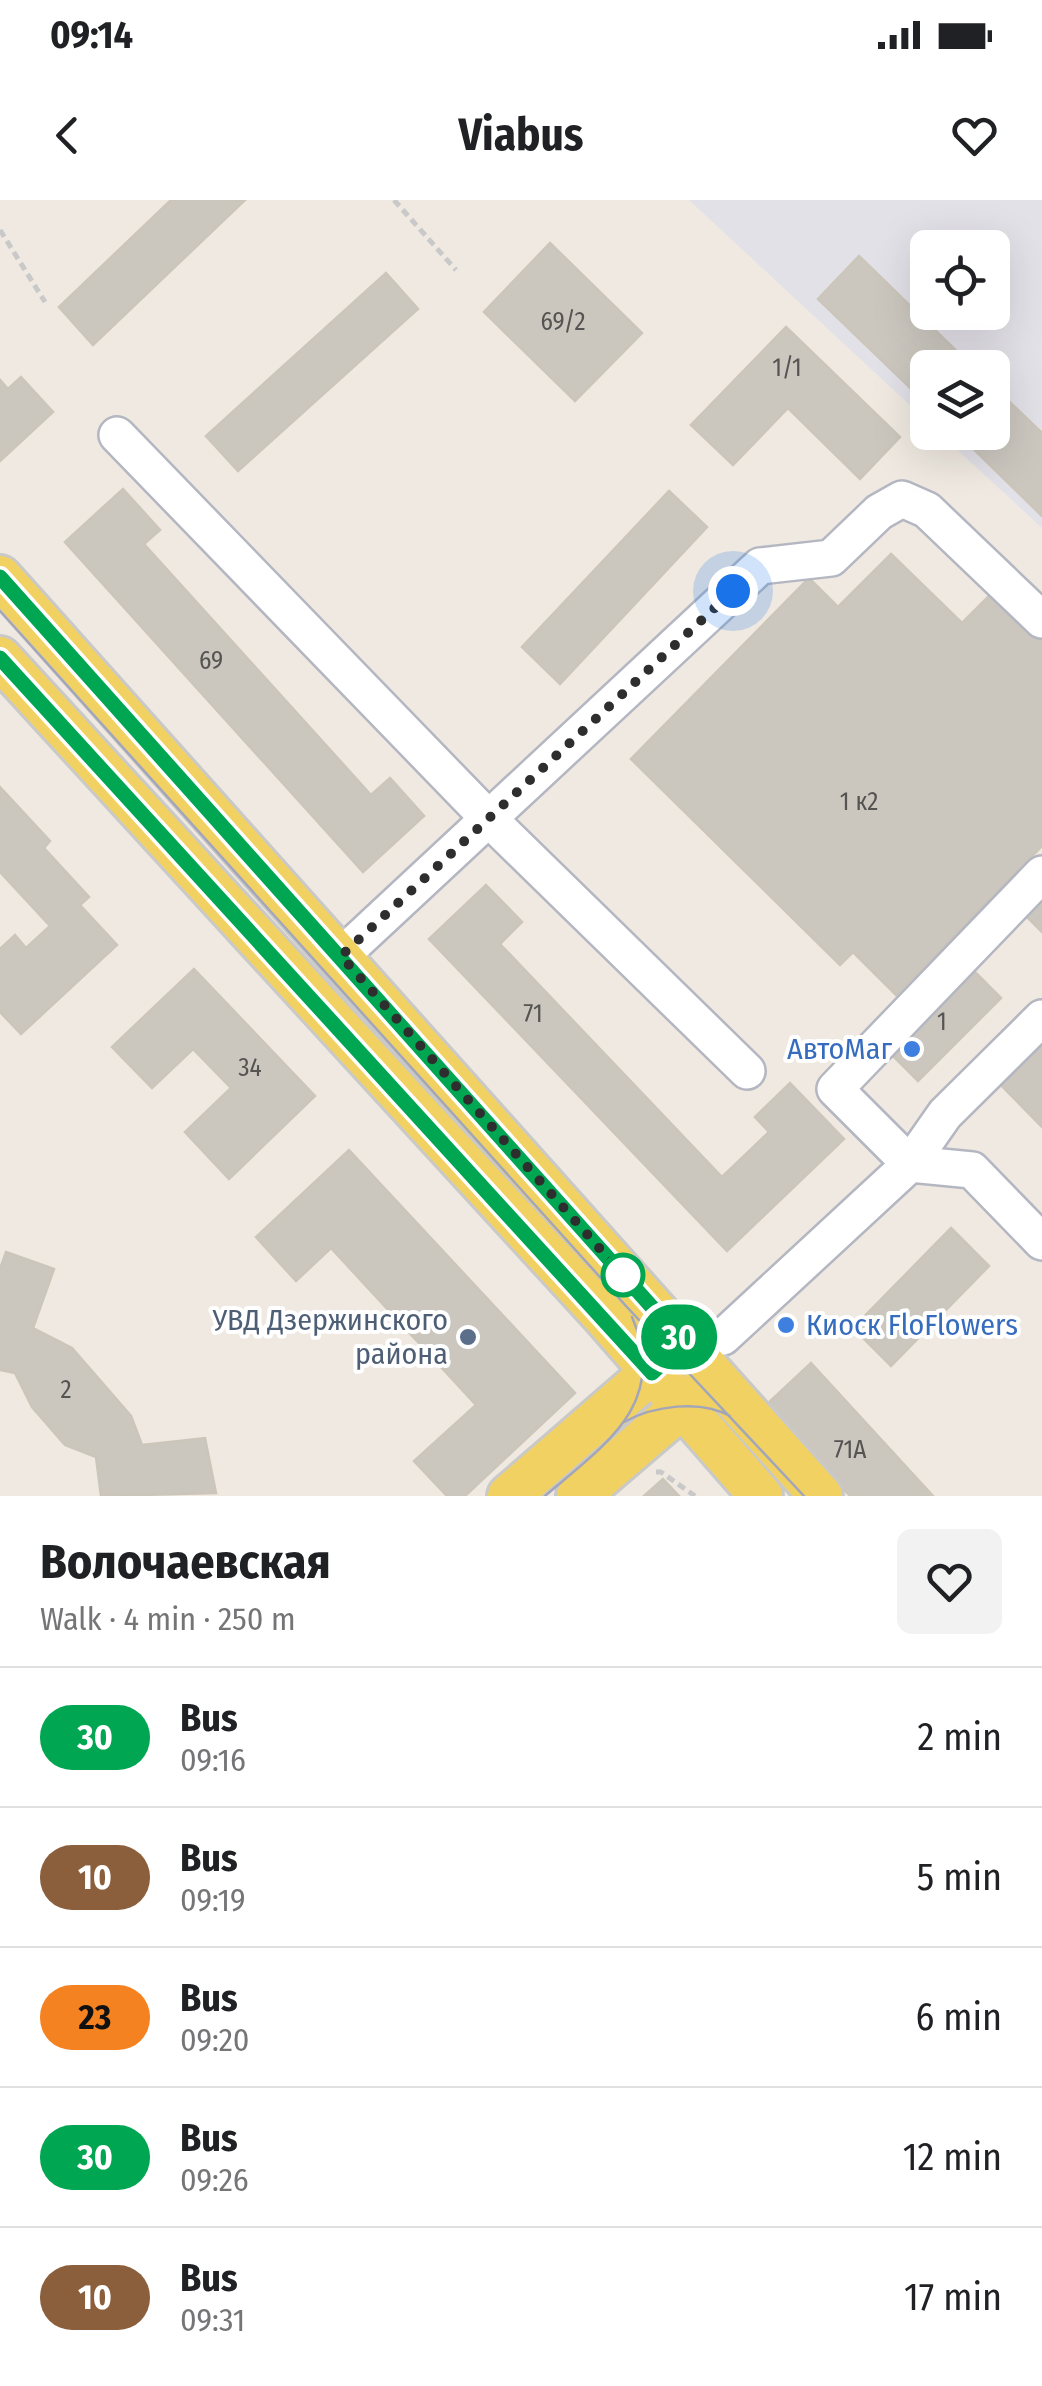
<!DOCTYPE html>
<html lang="en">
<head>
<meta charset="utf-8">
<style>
  :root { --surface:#fff; --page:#f2f2f2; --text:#202124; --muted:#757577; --line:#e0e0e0 }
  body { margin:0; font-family:"Fira Sans Condensed",sans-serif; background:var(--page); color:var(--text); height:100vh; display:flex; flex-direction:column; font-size:38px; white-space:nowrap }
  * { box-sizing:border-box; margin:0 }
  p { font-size:32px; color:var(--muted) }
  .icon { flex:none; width:55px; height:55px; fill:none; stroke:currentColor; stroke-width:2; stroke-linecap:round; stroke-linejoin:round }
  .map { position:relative; height:1296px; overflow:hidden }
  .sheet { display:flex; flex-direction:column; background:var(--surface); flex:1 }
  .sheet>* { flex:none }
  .badge { padding:0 20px; border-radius:32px; font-size:35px; line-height:65px }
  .tools { position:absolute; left:910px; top:30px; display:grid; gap:20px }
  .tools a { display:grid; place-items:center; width:100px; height:100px; border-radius:15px; background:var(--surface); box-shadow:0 10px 40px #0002; font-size:50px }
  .you { position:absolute; width:50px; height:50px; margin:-25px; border:8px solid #fff; border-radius:50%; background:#1a73e8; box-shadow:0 0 0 15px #1a73e833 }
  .map>.badge { position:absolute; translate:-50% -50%; box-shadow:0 0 0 5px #fff }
  .round { display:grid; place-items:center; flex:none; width:105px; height:105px; border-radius:15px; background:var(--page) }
  .head { display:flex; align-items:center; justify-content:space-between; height:170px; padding:0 40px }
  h1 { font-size:48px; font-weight:700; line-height:75px }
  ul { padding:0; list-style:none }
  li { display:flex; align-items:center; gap:30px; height:140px; padding:0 40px; border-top:2px solid var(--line) }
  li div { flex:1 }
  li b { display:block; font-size:38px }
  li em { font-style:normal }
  li .badge { min-width:110px; font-weight:700; text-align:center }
  .status { display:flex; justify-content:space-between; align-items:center; height:70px; padding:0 50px; background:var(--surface); direction:ltr }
  .status svg { height:28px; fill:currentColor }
  header { display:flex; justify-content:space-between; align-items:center; height:130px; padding:0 40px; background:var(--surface); font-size:45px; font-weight:700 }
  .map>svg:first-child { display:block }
</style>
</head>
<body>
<div class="status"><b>09:14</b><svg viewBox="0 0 49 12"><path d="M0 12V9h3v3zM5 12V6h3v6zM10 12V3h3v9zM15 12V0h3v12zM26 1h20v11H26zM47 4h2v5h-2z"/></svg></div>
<header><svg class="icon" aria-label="back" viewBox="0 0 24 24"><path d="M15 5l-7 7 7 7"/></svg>Viabus<svg class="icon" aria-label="heart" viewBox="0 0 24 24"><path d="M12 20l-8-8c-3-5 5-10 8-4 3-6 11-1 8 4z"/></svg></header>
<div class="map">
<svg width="1042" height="1296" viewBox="0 0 1042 1296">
  <rect width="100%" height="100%" fill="#efe9e1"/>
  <!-- industrial -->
  <path fill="#e3e1e8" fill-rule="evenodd" d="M 689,0 L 1042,0 L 1042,328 L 939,233 L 992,232 L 992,168 L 928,168 L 927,221 ZM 928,48 L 992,48 L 992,112 L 928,112 Z"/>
  <!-- building -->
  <g fill="#cbc7bf" stroke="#cbc5ba" stroke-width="2.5">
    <path d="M 171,0 L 245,0 L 93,145 L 59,107 Z"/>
    <path d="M 550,43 L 642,133 L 575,201 L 484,112 Z"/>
    <path d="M 859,56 L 974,168 L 928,168 L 928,205 L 818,99 Z"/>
    <path d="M 386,73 L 418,109 L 238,271 L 206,236 Z"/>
    <path d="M 786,127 L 900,237 L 860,279 L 788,208 L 733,265 L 691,225 Z"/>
    <path d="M 21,177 L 53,212 L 0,261 L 0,180 L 8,189 Z"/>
    <path d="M 992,185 L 1042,233 L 1042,316 L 956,232 L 992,232 Z"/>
    <path d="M 123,289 L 160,330 L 144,344 L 371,595 L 390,578 L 424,616 L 363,672 L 65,342 Z"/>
    <path d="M 669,291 L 707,327 L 560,484 L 522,447 Z"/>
    <path d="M 891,354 L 962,423 L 994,391 L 1042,438 L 1042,646 L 896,795 L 853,752 L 840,765 L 631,559 L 809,378 L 838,407 Z"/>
    <path d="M 0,587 L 50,641 L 44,648 L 89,697 L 80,705 L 117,745 L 21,834 L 0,812 L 0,749 L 15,735 L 26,748 L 50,726 L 0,672 Z"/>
    <path d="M 486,685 L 522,722 L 500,744 L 722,977 L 769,932 L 755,917 L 790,883 L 844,939 L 727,1051 L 429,739 Z"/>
    <path d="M 1042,693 L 1042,732 L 1023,713 Z"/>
    <path d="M 967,764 L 1001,798 L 918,881 L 884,847 Z"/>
    <path d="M 194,769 L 315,896 L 229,979 L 185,932 L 231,888 L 193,849 L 152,888 L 112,847 Z"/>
    <path d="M 1042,840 L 1042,927 L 992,876 Z"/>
    <path d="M 349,950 L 575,1193 L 465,1296 L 447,1296 L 414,1261 L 476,1205 L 331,1048 L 296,1081 L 256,1037 Z"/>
    <path d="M 951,1028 L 989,1066 L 891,1166 L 853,1128 Z"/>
    <path d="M 6,1052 L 54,1069 L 33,1128 L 72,1148 L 131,1216 L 142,1245 L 205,1238 L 216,1293 L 101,1296 L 96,1257 L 65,1245 L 32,1207 L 15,1173 L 0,1170 L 0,1069 Z"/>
    <path d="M 811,1163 L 933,1296 L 850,1296 L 766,1205 Z"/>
    <path d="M 663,1279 L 679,1296 L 644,1296 Z"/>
  </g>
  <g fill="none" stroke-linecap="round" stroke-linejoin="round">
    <defs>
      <g id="minor">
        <path d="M 117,235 L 490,620 L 747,871"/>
        <path d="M 1042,674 L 835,889 L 910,964 L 945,914 L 1042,818"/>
        <path d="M 341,756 L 760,366 L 831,358 L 879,312 L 902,299 L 927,310 L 1042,420"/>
        <path d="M 684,1143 L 723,1137 L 910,964 L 972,970 L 1042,1042"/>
      </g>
      <g id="major">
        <path d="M 0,377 L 821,1296"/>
        <path d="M 0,458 L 602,1114 L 761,1296"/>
        <path d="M 509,1296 L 673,1154"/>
        <path d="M 578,1296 L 704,1188"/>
      </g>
    </defs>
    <!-- minor casing -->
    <use href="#minor" stroke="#b4b7c1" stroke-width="40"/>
    <!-- major casing -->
    <use href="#major" stroke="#c9c9c9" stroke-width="48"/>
    <!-- path -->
    <g stroke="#c9c9c9" stroke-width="5" stroke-dasharray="8 5" stroke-linecap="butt">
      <path d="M 394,0 L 456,70"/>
      <path d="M 0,30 L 45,102"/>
      <path d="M 656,1272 L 661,1272 L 695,1296"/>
    </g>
    <!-- minor -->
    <use href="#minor" stroke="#fff" stroke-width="35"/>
    <!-- major -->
    <use href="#major" stroke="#f2d163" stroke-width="42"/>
    <!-- tram -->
    <g stroke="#a3a6b8" stroke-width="2.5">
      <path d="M 0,411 L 626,1106 L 804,1296"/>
      <path d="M 624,1222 C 653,1206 700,1199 730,1216"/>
      <path d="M 545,1296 C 603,1246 670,1204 632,1117"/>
    </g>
  </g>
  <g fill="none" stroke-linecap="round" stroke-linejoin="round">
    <defs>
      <path id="line" d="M 0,377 L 684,1143 L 652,1173 L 0,458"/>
    </defs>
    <!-- line casing -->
    <use href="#line" stroke="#fff" stroke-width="22"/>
    <!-- line -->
    <use href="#line" stroke="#00a651" stroke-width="15"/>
    <!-- walk -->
    <path stroke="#2e2e2e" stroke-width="10" stroke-dasharray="0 18" d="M 623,1075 L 341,756 L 733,391"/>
  </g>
  <!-- markers -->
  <g fill="#3f7fe0" stroke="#fff" stroke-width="4">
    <circle cx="912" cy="849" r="10"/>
    <circle cx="786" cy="1125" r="10"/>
  </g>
  <circle fill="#fff" stroke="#00a651" stroke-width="5" cx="623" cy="1075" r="20"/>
  <circle fill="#5c6f8a" stroke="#fff" stroke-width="4" cx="468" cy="1137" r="10"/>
  <g text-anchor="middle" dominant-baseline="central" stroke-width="8" stroke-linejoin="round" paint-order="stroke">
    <!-- number labels -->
    <g font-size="25" fill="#555452">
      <text x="563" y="122">69/2</text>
      <text x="787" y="168">1/1</text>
      <text x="211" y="461">69</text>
      <text x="859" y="602">1 к2</text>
      <text x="533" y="814">71</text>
      <text x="942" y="822">1</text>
      <text x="250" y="868">34</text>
      <text x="66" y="1190">2</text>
      <text x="850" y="1250">71А</text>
    </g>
    <!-- shop labels -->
    <g font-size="30" fill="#366cbe" stroke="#fff" text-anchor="end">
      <text x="892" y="849">АвтоМаг</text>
      <text x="806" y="1125" text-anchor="start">Киоск FloFlowers</text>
    </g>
    <!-- service labels -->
    <g font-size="30" fill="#4e5e75" stroke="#fff" text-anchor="end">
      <text x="448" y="1120">УВД Дзержинского<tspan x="448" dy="34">района</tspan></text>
    </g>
  </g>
</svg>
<div class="tools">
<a><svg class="icon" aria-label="locate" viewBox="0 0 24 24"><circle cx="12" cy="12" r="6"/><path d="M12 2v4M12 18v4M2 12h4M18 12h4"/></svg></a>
<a><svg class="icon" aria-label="layers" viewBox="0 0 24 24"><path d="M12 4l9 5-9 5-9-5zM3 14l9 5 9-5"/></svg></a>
</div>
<div class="you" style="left:733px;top:391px"></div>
<b class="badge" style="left:679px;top:1137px;background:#00a651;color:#fff">30</b>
</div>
<section class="sheet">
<div class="head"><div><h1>Волочаевская</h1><p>Walk · 4 min · 250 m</p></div><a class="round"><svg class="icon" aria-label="heart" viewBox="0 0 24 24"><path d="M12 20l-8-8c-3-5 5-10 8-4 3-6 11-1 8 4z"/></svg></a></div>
<ul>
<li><span class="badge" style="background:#00a651;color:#fff">30</span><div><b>Bus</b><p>09:16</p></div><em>2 min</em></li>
<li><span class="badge" style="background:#8b5e3c;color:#fff">10</span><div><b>Bus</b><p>09:19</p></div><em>5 min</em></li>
<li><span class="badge" style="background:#f58220;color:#111">23</span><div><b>Bus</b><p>09:20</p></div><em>6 min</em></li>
<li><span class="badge" style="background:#00a651;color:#fff">30</span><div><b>Bus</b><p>09:26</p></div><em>12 min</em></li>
<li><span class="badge" style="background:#8b5e3c;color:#fff">10</span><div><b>Bus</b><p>09:31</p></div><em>17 min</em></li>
</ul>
</section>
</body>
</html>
